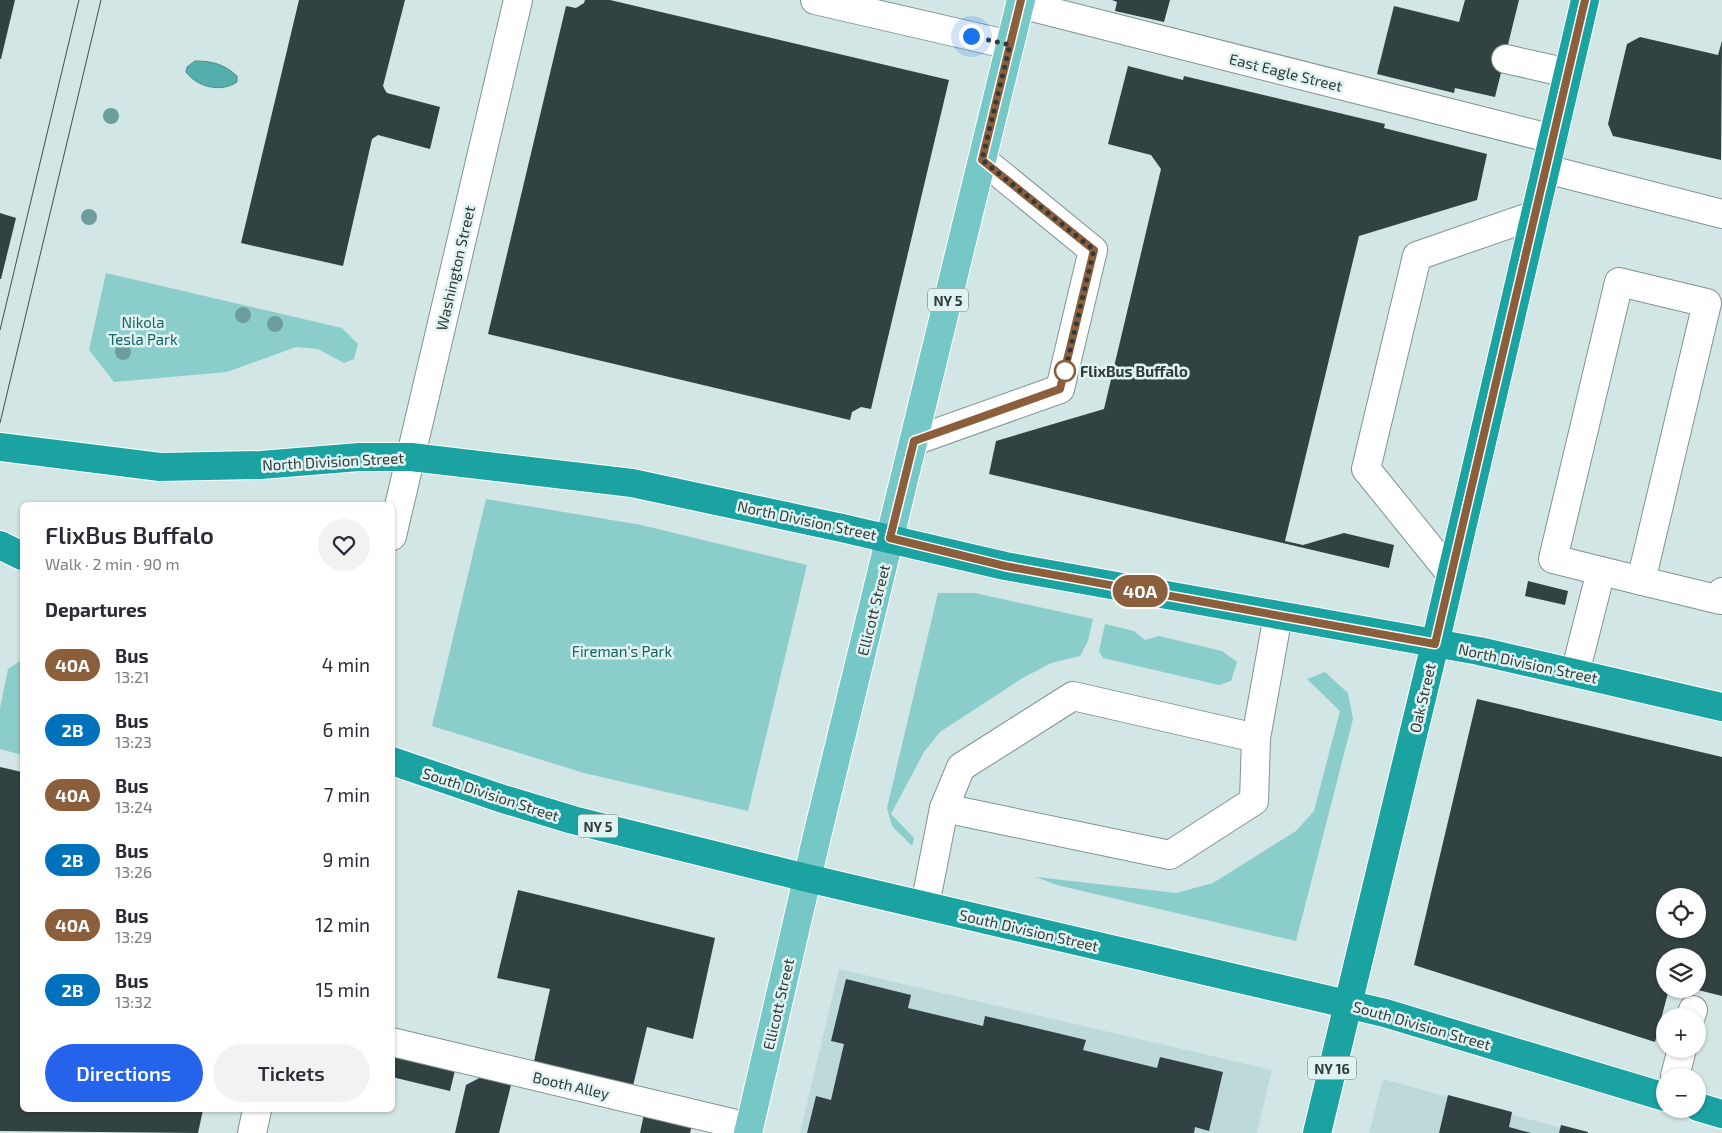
<!DOCTYPE html>
<html lang="en">
<head>
<meta charset="utf-8">
<style>
  :root { --surface:#fff; --page:#f2f2f3; --text:#2b2b33; --muted:#7c7c81; --accent:#2563eb }
  body { margin:0; font-family:"Exo 2",sans-serif; background:var(--page); color:var(--text); height:100vh; display:flex; flex-direction:column; font-size:19px; white-space:nowrap }
  * { box-sizing:border-box; margin:0 }
  p { font-size:16px; color:var(--muted) }
  .icon { flex:none; width:28px; height:28px; fill:none; stroke:currentColor; stroke-width:2; stroke-linecap:round; stroke-linejoin:round }
  .map { position:relative; flex:1; overflow:hidden }
  .panel { position:absolute; left:20px; top:502px; width:375px; height:610px; display:flex; flex-direction:column; background:var(--surface); border-radius:8px; box-shadow:0 1px 4px #0004 }
  .panel>* { flex:none }
  .badge { padding:0 10px; border-radius:16px; font-size:18px; line-height:32px }
  .controls { position:absolute; left:1656px; top:888px; display:grid; gap:10px }
  .controls a { display:grid; place-items:center; width:50px; height:50px; border-radius:50%; background:var(--surface); box-shadow:0 1px 4px #0004; font-size:25px }
  .you { position:absolute; width:25px; height:25px; margin:-12px; border:4px solid #fff; border-radius:50%; background:#1a73e8; box-shadow:0 0 0 8px #1a73e833 }
  .map>.badge { position:absolute; translate:-50% -50%; box-shadow:0 0 0 2px #fff }
  h2 { padding:0 25px; font-size:19px; line-height:45px }
  .round { display:grid; place-items:center; flex:none; width:52px; height:52px; border-radius:26px; background:var(--page) }
  .headline { display:flex; align-items:center; justify-content:space-between; height:85px; padding:0 25px }
  h1 { font-size:24px; font-weight:600; line-height:38px }
  .button { display:flex; gap:10px; margin-top:auto; padding:10px 25px }
  .button a { flex:1; height:58px; border-radius:30px; background:var(--accent); color:#fff; font-size:20px; font-weight:600; line-height:58px; text-align:center }
  .button a+a { background:var(--page); color:var(--text) }
  ul { padding:0; list-style:none }
  li { display:flex; align-items:center; gap:15px; height:65px; padding:0 25px }
  li div { flex:1 }
  li b { display:block; font-size:19px }
  li em { font-style:normal }
  li .badge { min-width:55px; font-weight:700; text-align:center }
  .map>svg:first-child { display:block }
</style>
</head>
<body>
<div class="map">
<svg width="1722" height="1133" viewBox="0 0 1722 1133">
  <rect width="100%" height="100%" fill="#d2e6e5"/>
  <!-- built -->
  <g fill="#bddad9">
    <path d="M 839,969 L 1272,1070 L 1257,1133 L 800,1133 Z"/>
    <path d="M 1383,1079 L 1580,1133 L 1369,1133 Z"/>
  </g>
  <!-- green -->
  <g fill="#8bcdcb">
    <path d="M 106,273 L 342,328 L 358,344 L 354,359 L 344,363 L 318,349 L 296,347 L 227,372 L 114,382 L 89,350 Z"/>
    <path d="M 486,499 L 641,525 L 807,565 L 748,811 L 584,773 L 432,726 Z"/>
    <path d="M 938,593 L 975,593 L 1093,619 L 1088,641 L 1080,656 L 1051,663 L 1021,679 L 940,732 L 924,752 L 891,814 L 914,838 L 912,846 L 892,826 L 887,808 Z"/>
    <path d="M 1105,624 L 1134,631 L 1145,640 L 1159,636 L 1222,651 L 1237,662 L 1231,681 L 1219,685 L 1103,658 L 1099,651 Z"/>
    <path d="M 20,661 L 22,663 L 22,755 L 0,749 L 0,708 L 8,669 Z"/>
    <path d="M 1325,672 L 1348,693 L 1353,719 L 1296,941 L 1057,885 L 1036,877 L 1176,893 L 1213,883 L 1296,831 L 1314,811 L 1340,711 L 1307,679 Z"/>
  </g>
  <!-- water -->
  <path fill="#54aeac" stroke="#4a8b8a" d="M 195,61 C 212,61 224,64 237,76 L 237,82 C 221,93 197,87 186,72 L 187,67 Z"/>
  <!-- building -->
  <g fill="#324141" fill-rule="evenodd">
    <path d="M 0,0 L 15,0 L 1,59 L 0,59 Z"/>
    <path d="M 299,0 L 405,0 L 383,86 L 385,90 L 387,93 L 440,107 L 430,149 L 378,135 L 372,139 L 343,266 L 241,243 Z"/>
    <path d="M 585,0 L 610,0 L 949,80 L 871,409 L 861,407 L 852,412 L 850,420 L 488,334 L 566,6 L 576,8 L 584,3 Z"/>
    <path d="M 1112,0 L 1170,0 L 1164,22 L 1115,11 L 1117,2 Z"/>
    <path d="M 1465,0 L 1519,0 L 1495,97 L 1455,88 L 1454,93 L 1377,74 L 1394,6 L 1459,22 Z"/>
    <path d="M 1640,37 L 1718,55 L 1722,41 L 1721,160 L 1613,136 L 1608,124 L 1627,44 Z"/>
    <path d="M 1128,66 L 1183,80 L 1184,76 L 1385,124 L 1384,128 L 1487,154 L 1477,200 L 1359,236 L 1285,541 L 1303,545 L 1344,533 L 1394,545 L 1389,568 L 989,474 L 996,441 L 1104,409 L 1161,169 L 1151,155 L 1108,144 Z"/>
    <path d="M 0,213 L 16,218 L 1,279 L 0,279 Z"/>
    <path d="M 1528,581 L 1568,591 L 1565,605 L 1525,596 Z"/>
    <path d="M 1477,699 L 1722,757 L 1722,996 L 1698,990 L 1698,956 L 1665,956 L 1665,989 L 1669,989 L 1655,1042 L 1414,965 ZM 1665,896 L 1698,896 L 1698,929 L 1665,929 Z"/>
    <path d="M 0,767 L 22,772 L 22,1110 L 203,1110 L 198,1133 L 0,1131 Z"/>
    <path d="M 518,890 L 715,938 L 693,1039 L 647,1027 L 632,1090 L 533,1066 L 550,989 L 497,978 Z"/>
    <path d="M 846,979 L 911,995 L 908,1008 L 983,1026 L 985,1016 L 1086,1040 L 1083,1050 L 1157,1068 L 1160,1057 L 1223,1072 L 1209,1131 L 1195,1127 L 1194,1133 L 807,1133 L 816,1096 L 831,1100 L 844,1044 L 831,1041 Z"/>
    <path d="M 392,1051 L 456,1066 L 450,1091 L 392,1077 Z"/>
    <path d="M 485,1075 L 512,1081 L 499,1133 L 455,1133 L 466,1085 Z"/>
    <path d="M 1448,1095 L 1512,1112 L 1509,1127 L 1531,1133 L 1439,1133 Z"/>
    <path d="M 644,1114 L 692,1125 L 690,1133 L 640,1133 Z"/>
    <path d="M 1561,1125 L 1588,1132 L 1588,1133 L 1559,1133 Z"/>
  </g>
  <g fill="none" stroke-linecap="round" stroke-linejoin="round">
    <defs>
      <g id="minor">
        <path d="M 815,0 L 1010,45"/>
        <path d="M 1020,4 L 1553,139"/>
        <path d="M 1506,59 L 1568,73"/>
        <path d="M 1546,169 L 1722,214"/>
        <path d="M 914,441 L 1060,389 L 1093,250 L 983,160"/>
        <path d="M 392,536 L 518,0"/>
        <path d="M 1601,571 L 1553,559 L 1619,282 L 1707,303 L 1641,581"/>
        <path d="M 1451,574 L 1366,469 L 1417,256 L 1535,215"/>
        <path d="M 1575,673 L 1601,571 L 1720,600 L 1722,592"/>
        <path d="M 944,808 L 1170,855 L 1254,801 L 1256,738 L 1278,615"/>
        <path d="M 925,905 L 944,808 L 961,767 L 1073,696 L 1256,738"/>
        <path d="M 1691,1016 L 1693,1010"/>
        <path d="M 392,1042 L 749,1127"/>
        <path d="M 1675,1076 L 1682,1049"/>
        <path d="M 252,1133 L 257,1110"/>
      </g>
      <path id="major" d="M 748,1133 L 817,836 L 1021,0"/>
      <g id="highway">
        <path d="M 0,447 L 160,467 L 261,465 L 359,457 L 411,457 L 632,483 L 842,528 L 1005,566 L 1479,651 L 1722,707"/>
        <path d="M 0,545 L 22,556"/>
        <path d="M 392,761 L 500,798 L 573,820 L 807,878 L 1385,1013 L 1665,1097"/>
        <path d="M 1698,1107 L 1722,1114"/>
        <path d="M 1317,1133 L 1435,644 L 1585,0"/>
      </g>
    </defs>
    <!-- minor casing -->
    <use href="#minor" stroke="#819392" stroke-width="30"/>
    <!-- major casing -->
    <use href="#major" stroke="#fff" stroke-width="30"/>
    <!-- highway casing -->
    <use href="#highway" stroke="#fff" stroke-width="30"/>
    <!-- minor -->
    <use href="#minor" stroke="#fff" stroke-width="28"/>
    <!-- major -->
    <use href="#major" stroke="#76c8c7" stroke-width="28"/>
    <!-- highway -->
    <use href="#highway" stroke="#1ba3a2" stroke-width="28"/>
    <!-- tram -->
    <g stroke="#454d4d" stroke-width="1">
      <path d="M 0,330 L 79,0"/>
      <path d="M 0,423 L 101,0"/>
    </g>
  </g>
  <!-- trees -->
  <g fill="#6c9e9d">
    <circle cx="111" cy="116" r="8"/>
    <circle cx="89" cy="217" r="8"/>
    <circle cx="243" cy="315" r="8"/>
    <circle cx="275" cy="324" r="8"/>
    <circle cx="123" cy="352" r="8"/>
  </g>
  <g fill="none" stroke-linecap="round" stroke-linejoin="round">
    <defs>
      <path id="line" d="M 1021,0 L 982,160 L 1094,250 L 1060,389 L 914,441 L 890,538 L 1005,566 L 1435,644 L 1585,0"/>
    </defs>
    <!-- line casing -->
    <use href="#line" stroke="#fff" stroke-width="11"/>
    <!-- line -->
    <use href="#line" stroke="#8b5e3c" stroke-width="8"/>
    <!-- walk -->
    <path stroke="#323939" stroke-width="5" stroke-dasharray="0 9" d="M 971,36 L 1010,45 L 982,160 L 1094,250 L 1065,371"/>
  </g>
  <!-- markers -->
  <circle fill="#fff" stroke="#8b5e3c" stroke-width="2.5" cx="1065" cy="371" r="10"/>
  <g text-anchor="middle" dominant-baseline="central" stroke-width="5" stroke-linejoin="round" paint-order="stroke">
    <!-- shield labels -->
    <g fill="#dff3f2" stroke="#667170" stroke-width="1">
      <rect x="928" y="288.5" width="40" height="23" rx="4"/>
      <rect x="578" y="814.5" width="40" height="23" rx="4"/>
      <rect x="1308" y="1056.5" width="48" height="23" rx="4"/>
    </g>
    <g font-size="14" font-weight="bold" fill="#323939">
      <text x="948" y="300">NY 5</text>
      <text x="598" y="826">NY 5</text>
      <text x="1332" y="1068">NY 16</text>
    </g>
    <!-- street labels -->
    <g font-size="15" fill="#323939" stroke="#dff3f2">
      <text transform="translate(1286 72) rotate(14)">East Eagle Street</text>
      <text transform="translate(455 268) rotate(-77)">Washington Street</text>
      <text transform="translate(333 461) rotate(-3)">North Division Street</text>
      <text transform="translate(807 520) rotate(12)">North Division Street</text>
      <text transform="translate(873 610) rotate(-76)">Ellicott Street</text>
      <text transform="translate(1528 663) rotate(12)">North Division Street</text>
      <text transform="translate(1422 698) rotate(-77)">Oak Street</text>
      <text transform="translate(491 794) rotate(18)">South Division Street</text>
      <text transform="translate(1029 930) rotate(13)">South Division Street</text>
      <text transform="translate(778 1004) rotate(-77)">Ellicott Street</text>
      <text transform="translate(1422 1025) rotate(16)">South Division Street</text>
      <text transform="translate(571 1085) rotate(13)">Booth Alley</text>
    </g>
    <!-- park labels -->
    <g font-size="15" fill="#186362" stroke="#dff3f2">
      <text x="143" y="322">Nikola<tspan x="143" dy="17">Tesla Park</tspan></text>
      <text x="622" y="651">Fireman's Park</text>
    </g>
    <!-- stop labels -->
    <g font-size="15" font-weight="bold" fill="#323939" stroke="#dff3f2" text-anchor="start">
      <text x="1080" y="371">FlixBus Buffalo</text>
    </g>
  </g>
</svg>
<div class="controls">
<a><svg class="icon" aria-label="locate" viewBox="0 0 24 24"><circle cx="12" cy="12" r="6"/><path d="M12 2v4M12 18v4M2 12h4M18 12h4"/></svg></a>
<a><svg class="icon" aria-label="layers" viewBox="0 0 24 24"><path d="M12 4l9 5-9 5-9-5zM3 14l9 5 9-5"/></svg></a>
<a>+</a>
<a>−</a>
</div>
<div class="you" style="left:971px;top:36px"></div>
<b class="badge" style="left:1140px;top:591px;background:#8b5e3c;color:#fff">40A</b>
<section class="panel">
<div class="headline"><div><h1>FlixBus Buffalo</h1><p>Walk · 2 min · 90 m</p></div><a class="round"><svg class="icon" aria-label="heart" viewBox="0 0 24 24"><path d="M12 20l-8-8c-3-5 5-10 8-4 3-6 11-1 8 4z"/></svg></a></div>
<h2>Departures</h2>
<ul>
<li><span class="badge" style="background:#8b5e3c;color:#fff">40A</span><div><b>Bus</b><p>13:21</p></div><em>4 min</em></li>
<li><span class="badge" style="background:#0072bc;color:#fff">2B</span><div><b>Bus</b><p>13:23</p></div><em>6 min</em></li>
<li><span class="badge" style="background:#8b5e3c;color:#fff">40A</span><div><b>Bus</b><p>13:24</p></div><em>7 min</em></li>
<li><span class="badge" style="background:#0072bc;color:#fff">2B</span><div><b>Bus</b><p>13:26</p></div><em>9 min</em></li>
<li><span class="badge" style="background:#8b5e3c;color:#fff">40A</span><div><b>Bus</b><p>13:29</p></div><em>12 min</em></li>
<li><span class="badge" style="background:#0072bc;color:#fff">2B</span><div><b>Bus</b><p>13:32</p></div><em>15 min</em></li>
</ul>
<div class="button"><a>Directions</a><a>Tickets</a></div>
</section>
</div>
</body>
</html>
